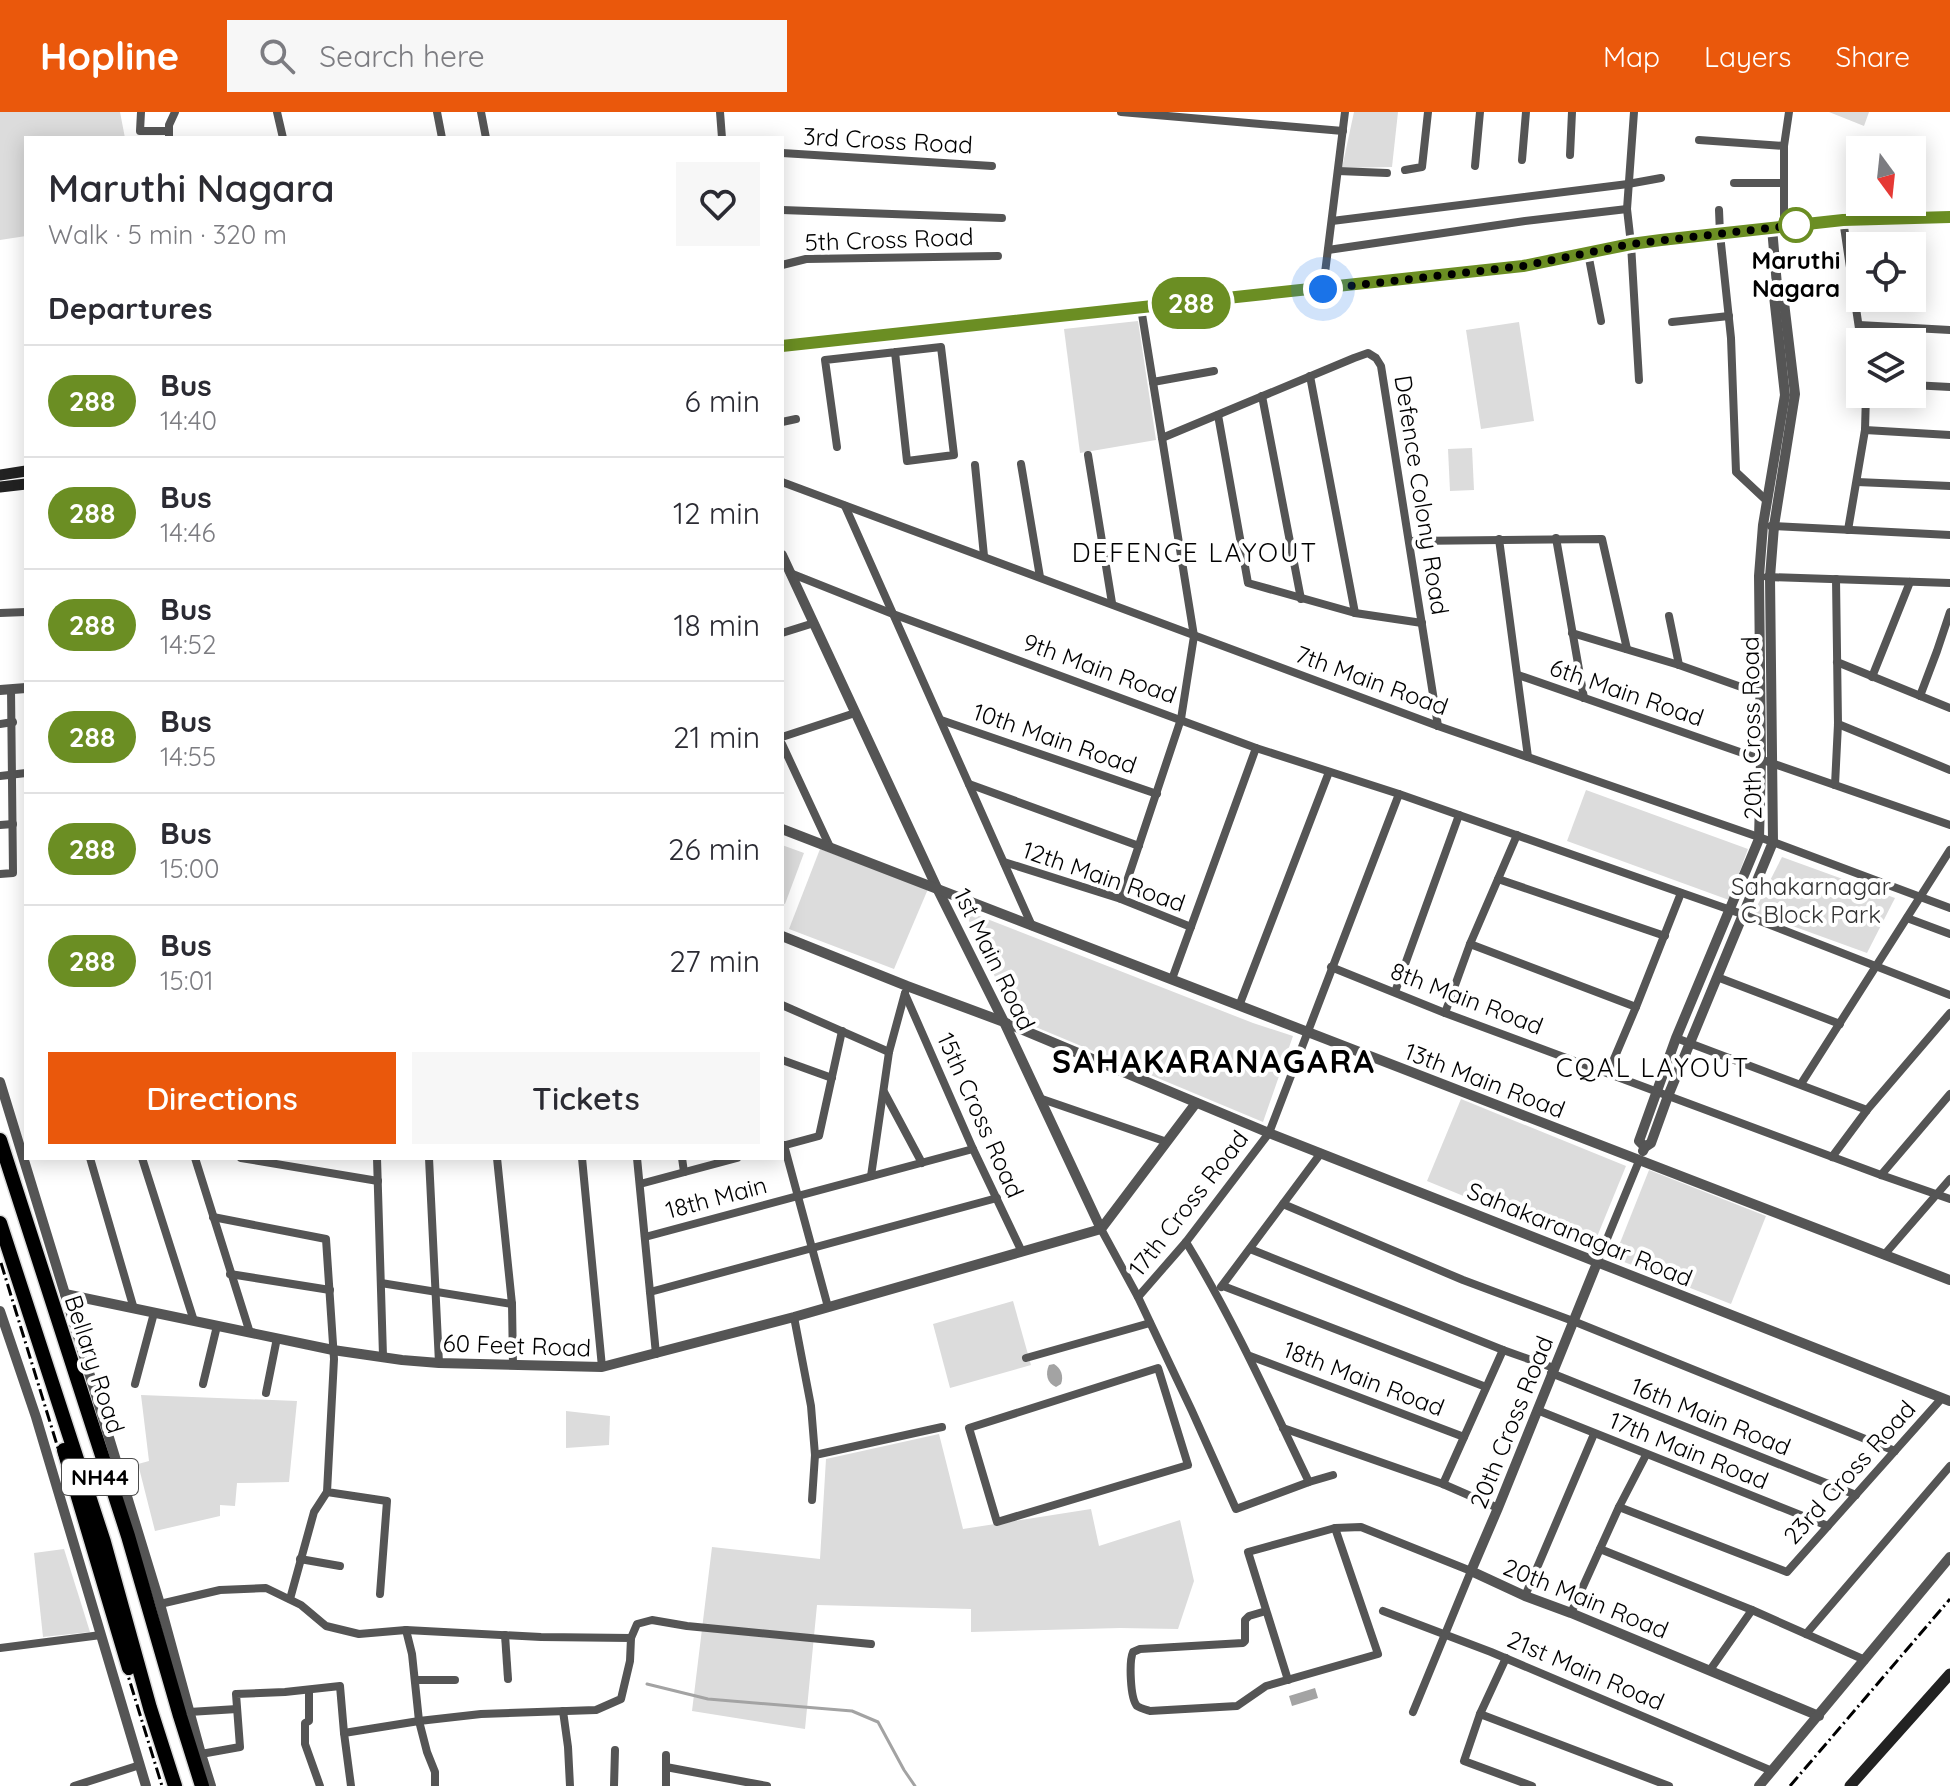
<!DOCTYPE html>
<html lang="en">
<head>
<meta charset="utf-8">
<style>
  :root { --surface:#fff; --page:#f7f7f7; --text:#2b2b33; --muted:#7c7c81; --line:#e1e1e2; --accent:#ea580c }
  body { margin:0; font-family:Quicksand,sans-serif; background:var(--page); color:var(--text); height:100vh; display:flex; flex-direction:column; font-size:30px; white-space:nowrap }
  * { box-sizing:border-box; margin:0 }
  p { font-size:26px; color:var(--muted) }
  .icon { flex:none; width:44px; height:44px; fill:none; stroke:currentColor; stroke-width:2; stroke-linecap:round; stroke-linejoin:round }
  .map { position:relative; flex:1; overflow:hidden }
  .panel { position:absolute; left:24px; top:24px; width:760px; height:1024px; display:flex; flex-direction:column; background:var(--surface); border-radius:0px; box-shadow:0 4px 20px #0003 }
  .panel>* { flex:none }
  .badge { padding:0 16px; border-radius:26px; font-size:28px; line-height:52px }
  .needle { width:52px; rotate:165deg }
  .controls { position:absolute; left:1846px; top:24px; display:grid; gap:16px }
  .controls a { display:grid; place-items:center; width:80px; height:80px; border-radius:0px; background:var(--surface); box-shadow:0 4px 20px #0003; font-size:40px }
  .you { position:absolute; width:40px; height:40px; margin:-20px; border:6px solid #fff; border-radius:50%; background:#1a73e8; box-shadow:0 0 0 12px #1a73e833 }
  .map>.badge { position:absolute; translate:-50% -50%; box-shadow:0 0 0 4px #fff }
  h2 { padding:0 24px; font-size:30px; line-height:72px }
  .round { display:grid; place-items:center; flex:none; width:84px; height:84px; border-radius:0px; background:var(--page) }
  .headline { display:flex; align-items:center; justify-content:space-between; height:136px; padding:0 24px }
  h1 { font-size:38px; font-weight:600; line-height:60px }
  .action { display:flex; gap:16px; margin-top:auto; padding:16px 24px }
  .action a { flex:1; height:92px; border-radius:0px; background:var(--accent); color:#fff; font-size:32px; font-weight:600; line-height:92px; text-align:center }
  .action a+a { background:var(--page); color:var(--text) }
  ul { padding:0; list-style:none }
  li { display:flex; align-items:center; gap:24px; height:112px; padding:0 24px; border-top:2px solid var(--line) }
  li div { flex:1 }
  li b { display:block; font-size:30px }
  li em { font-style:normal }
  li .badge { min-width:88px; font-weight:700; text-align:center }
  header { display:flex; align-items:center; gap:48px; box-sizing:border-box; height:112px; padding:0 40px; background:var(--accent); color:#fff }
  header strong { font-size:38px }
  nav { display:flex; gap:44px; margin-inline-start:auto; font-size:28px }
  .search { width:560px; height:72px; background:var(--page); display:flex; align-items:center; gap:20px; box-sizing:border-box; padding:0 28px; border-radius:0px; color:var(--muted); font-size:30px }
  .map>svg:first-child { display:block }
</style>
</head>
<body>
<header>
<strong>Hopline</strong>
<div class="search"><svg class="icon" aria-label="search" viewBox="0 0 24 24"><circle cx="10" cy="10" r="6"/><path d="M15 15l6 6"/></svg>Search here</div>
<nav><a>Map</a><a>Layers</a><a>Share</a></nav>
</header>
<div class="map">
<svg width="1950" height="1674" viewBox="0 0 1950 1674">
  <rect width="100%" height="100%" fill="#fff"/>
  <!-- green -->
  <g fill="#dcdcdc">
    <path d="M 0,0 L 120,0 L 125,26 L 26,26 L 26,124 L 0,128 Z"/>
    <path d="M 1354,0 L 1398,0 L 1392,55 L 1342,56 Z"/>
    <path d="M 1829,0 L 1869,0 L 1864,14 Z"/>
    <path d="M 1138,209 L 1156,328 L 1080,341 L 1064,217 Z"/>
    <path d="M 1519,210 L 1534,309 L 1481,317 L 1466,218 Z"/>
    <path d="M 1472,336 L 1474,378 L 1450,379 L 1448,337 Z"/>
    <path d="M 1586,678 L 1748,737 L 1729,788 L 1567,729 Z"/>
    <path d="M 782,733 L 804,741 L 785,792 L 782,791 Z"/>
    <path d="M 820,737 L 928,777 L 894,857 L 789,817 Z"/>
    <path d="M 1782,745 L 1895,786 L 1867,841 L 1754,800 Z"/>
    <path d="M 964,798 L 1253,911 L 1293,924 L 1263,1010 L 1014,906 Z"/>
    <path d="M 1461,987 L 1626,1054 L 1592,1137 L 1427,1069 Z"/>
    <path d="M 1649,1058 L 1766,1104 L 1731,1192 L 1614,1146 Z"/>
    <path d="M 1013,1189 L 1031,1253 L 950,1276 L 933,1212 Z"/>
    <path d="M 141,1283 L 297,1289 L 289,1370 L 237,1371 L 235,1394 L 220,1393 L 220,1404 L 155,1419 L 138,1352 L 149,1349 Z"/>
    <path d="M 566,1299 L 610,1304 L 609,1333 L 566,1336 Z"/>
    <path d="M 939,1322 L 963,1417 L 1091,1397 L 1099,1434 L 1180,1408 L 1194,1469 L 1178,1517 L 1120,1516 L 971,1520 L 971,1497 L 817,1493 L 805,1617 L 692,1599 L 712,1435 L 820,1447 L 826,1347 Z"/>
    <path d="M 64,1437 L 90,1520 L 43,1525 L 34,1441 Z"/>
  </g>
  <!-- water -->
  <g fill="#a3a3a3">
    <path d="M 1054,1252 C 1061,1256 1064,1264 1061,1272 L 1056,1275 C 1047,1271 1045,1262 1049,1253 Z"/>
    <path d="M 1315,1576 L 1318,1586 L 1292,1594 L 1289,1584 Z"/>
  </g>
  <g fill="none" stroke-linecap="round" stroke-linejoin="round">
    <!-- stream -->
    <path stroke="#a3a3a3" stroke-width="3" d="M 647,1572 L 708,1587 L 852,1599 L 878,1610 L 904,1658 L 915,1674"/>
    <defs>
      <g id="trunk">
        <path d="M 0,1028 L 128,1424 L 180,1604 L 202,1674"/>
        <path d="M 0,1111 L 104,1430 L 150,1596 L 175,1674"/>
        <path d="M 64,1338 L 129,1556"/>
      </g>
    </defs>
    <!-- trunk casing -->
    <use href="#trunk" stroke="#dbdbdb" stroke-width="17"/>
    <!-- minor -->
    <g stroke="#555" stroke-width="8">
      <path d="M 141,0 L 140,19 L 169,19"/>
      <path d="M 277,0 L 283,26"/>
      <path d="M 437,0 L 442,26"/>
      <path d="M 481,0 L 486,26"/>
      <path d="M 720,0 L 722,26"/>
      <path d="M 1121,0 L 1343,19"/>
      <path d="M 1634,0 L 1627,97 L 1631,132 L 1639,268"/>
      <path d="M 169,26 L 169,13 L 175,0"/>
      <path d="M 1699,28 L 1784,34"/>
      <path d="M 782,41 L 992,54"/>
      <path d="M 1570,43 L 1572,0"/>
      <path d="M 1522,48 L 1526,0"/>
      <path d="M 1475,54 L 1480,0"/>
      <path d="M 1405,58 L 1422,55 L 1428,0"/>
      <path d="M 1338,59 L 1387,61"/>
      <path d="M 1734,71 L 1784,71"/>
      <path d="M 782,98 L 1002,106"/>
      <path d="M 1719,98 L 1720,122 L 1731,226 L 1736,360 L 1767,389"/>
      <path d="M 1843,108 L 1861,230"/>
      <path d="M 1332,109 L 1628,72 L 1661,66"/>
      <path d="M 1784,114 L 1784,34 L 1789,0"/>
      <path d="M 1328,138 L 1525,109 L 1627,97"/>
      <path d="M 1588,141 L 1601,209"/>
      <path d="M 782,153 L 806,147 L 998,144"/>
      <path d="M 1323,177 L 1345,0"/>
      <path d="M 1672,210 L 1729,204"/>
      <path d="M 1859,213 L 1950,218"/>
      <path d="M 1310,264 L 1355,501"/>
      <path d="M 1153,270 L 1214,259"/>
      <path d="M 1912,273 L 1950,275"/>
      <path d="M 1262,284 L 1301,487"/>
      <path d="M 1218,303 L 1248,471 L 1355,501 L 1422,511"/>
      <path d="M 782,310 L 796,307"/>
      <path d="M 1865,318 L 1950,323"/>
      <path d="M 1162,326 L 1354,246 L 1368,241 L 1376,246 L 1381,254 L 1438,614"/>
      <path d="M 837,335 L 825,248 L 941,235 L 954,343 L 907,349 L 895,240"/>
      <path d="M 1088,343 L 1112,491"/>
      <path d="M 1021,352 L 1040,465"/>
      <path d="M 975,353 L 984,444"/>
      <path d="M 782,370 L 1438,614 L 1773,730 L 1950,796"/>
      <path d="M 1857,370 L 1950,374"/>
      <path d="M 845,394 L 1032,814"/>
      <path d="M 1771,414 L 1950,423"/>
      <path d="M 1848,418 L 1865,318 L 1866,282"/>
      <path d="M 1556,426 L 1584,586"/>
      <path d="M 1499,427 L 1528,645"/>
      <path d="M 1409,429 L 1602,427 L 1627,537"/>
      <path d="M 790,461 L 893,502 L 1256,636 L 1399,682"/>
      <path d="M 1767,465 L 1950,471"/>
      <path d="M 0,501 L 26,500"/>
      <path d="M 1669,504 L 1679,553"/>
      <path d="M 782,521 L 814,511"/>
      <path d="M 1572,521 L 1679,553 L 1761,582"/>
      <path d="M 1837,550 L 1950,596"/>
      <path d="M 1518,563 L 1950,713"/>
      <path d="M 1872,565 L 1910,470"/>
      <path d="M 1920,584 L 1937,539 L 1950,500"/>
      <path d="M 941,608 L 1157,682"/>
      <path d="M 0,612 L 13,610"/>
      <path d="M 1838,612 L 1950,658"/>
      <path d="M 782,625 L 855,601"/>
      <path d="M 782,632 L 830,735"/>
      <path d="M 0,664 L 26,661"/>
      <path d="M 969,672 L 1139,734"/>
      <path d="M 1835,673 L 1838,612 L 1836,467"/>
      <path d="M 0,713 L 13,712"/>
      <path d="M 1004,750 L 1121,787 L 1191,815"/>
      <path d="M 0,762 L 13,761 L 11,577"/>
      <path d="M 1498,767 L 1665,824"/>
      <path d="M 1121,787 L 1181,607 L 1194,524 L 1141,196"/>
      <path d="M 1907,806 L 1950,822"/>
      <path d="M 1470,832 L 1636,895"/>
      <path d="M 1331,855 L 1445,901 L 1881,1063 L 1950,1087"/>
      <path d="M 1717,865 L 1840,912"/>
      <path d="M 1172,867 L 1256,636"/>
      <path d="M 1395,880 L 1459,703"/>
      <path d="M 905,882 L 973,1037 L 1022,1140"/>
      <path d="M 782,893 L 889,940"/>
      <path d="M 1239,894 L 1329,660"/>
      <path d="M 1445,901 L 1470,832 L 1517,723"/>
      <path d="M 1676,926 L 1867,998"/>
      <path d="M 782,948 L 832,966"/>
      <path d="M 1608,961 L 1636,895 L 1681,781"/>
      <path d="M 1801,972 L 1950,738"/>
      <path d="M 884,980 L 922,1051"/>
      <path d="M 1039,986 L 1167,1030"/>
      <path d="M 784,1033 L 828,1195"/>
      <path d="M 782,1034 L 819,1024 L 842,919"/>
      <path d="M 1832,1045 L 1867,998 L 1950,901"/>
      <path d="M 90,1046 L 134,1197"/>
      <path d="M 142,1046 L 194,1209"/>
      <path d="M 195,1046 L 250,1221"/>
      <path d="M 241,1046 L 378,1069"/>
      <path d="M 377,1046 L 383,1244"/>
      <path d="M 429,1046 L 439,1251"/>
      <path d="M 497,1046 L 512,1192 L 513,1253"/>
      <path d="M 582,1046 L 602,1255"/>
      <path d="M 637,1046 L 656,1242"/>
      <path d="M 682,1046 L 684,1060"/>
      <path d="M 1881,1063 L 1950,982"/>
      <path d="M 871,1064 L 889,940 L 905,881"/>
      <path d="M 640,1072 L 737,1046"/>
      <path d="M 1283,1092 L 1463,1168 L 1573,1209 L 1895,1339"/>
      <path d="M 213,1105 L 326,1127 L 334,1247 L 327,1380 L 387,1389 L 380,1482"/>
      <path d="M 1101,1117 L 1138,1185 L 1192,1299 L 1236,1397 L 1309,1370 L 1333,1363"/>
      <path d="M 645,1125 L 973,1037"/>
      <path d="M 1186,1130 C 1233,1207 1270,1289 1309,1370"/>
      <path d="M 1250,1137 L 1503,1238 L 1554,1256"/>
      <path d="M 1884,1143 L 1950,1067"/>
      <path d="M 1597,1151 L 1639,1049"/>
      <path d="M 230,1162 L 330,1178"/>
      <path d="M 381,1171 L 512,1192"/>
      <path d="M 1223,1174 L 1486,1275"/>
      <path d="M 1221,1175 L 1321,1041"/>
      <path d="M 650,1180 L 997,1086"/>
      <path d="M 1138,1185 L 1186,1130 L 1269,1021 L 1399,682 L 1742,802 L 1950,883"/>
      <path d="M 794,1205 L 811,1294 L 815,1343 L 812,1388"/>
      <path d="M 1250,1244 L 1464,1325"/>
      <path d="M 1026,1246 L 1150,1211"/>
      <path d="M 1158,1256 L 1188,1353 L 997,1410 L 969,1316 Z"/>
      <path d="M 1551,1261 L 1856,1383"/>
      <path d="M 135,1272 L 154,1201"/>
      <path d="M 203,1272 L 217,1214"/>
      <path d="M 266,1281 L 277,1226"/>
      <path d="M 1537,1298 L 1828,1414"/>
      <path d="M 1283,1316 L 1443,1372 L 1498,1396"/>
      <path d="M 815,1343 L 942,1315"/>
      <path d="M 1443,1372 L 1503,1238"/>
      <path d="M 1619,1395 L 1787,1460 L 1942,1286"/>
      <path d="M 1600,1437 L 1752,1498 L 1865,1548"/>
      <path d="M 300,1447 L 340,1454"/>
      <path d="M 1525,1484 L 1594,1322"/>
      <path d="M 290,1487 L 314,1400 L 327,1380"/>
      <path d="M 160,1492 L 220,1478 L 266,1476 L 301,1493 L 326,1514 L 359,1522 L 406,1518 L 541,1525 L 631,1526 L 630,1549 L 621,1587 L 596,1598 L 481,1602 L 419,1609 L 344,1621 L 351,1674"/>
      <path d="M 1266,1499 L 1249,1504 L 1245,1508 L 1245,1529 L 1243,1531 L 1140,1537 L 1133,1540 C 1129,1549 1130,1586 1137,1594 C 1140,1596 1147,1598 1150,1599 L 1237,1594 L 1266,1574 L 1378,1542 L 1335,1416"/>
      <path d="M 1383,1499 L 1491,1540 L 1772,1659"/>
      <path d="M 1571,1501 L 1619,1395 L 1646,1343"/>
      <path d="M 406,1518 L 412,1542 L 419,1609 L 427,1640 L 435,1660 L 435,1674"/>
      <path d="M 1806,1522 L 1950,1354"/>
      <path d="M 505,1523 L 508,1567"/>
      <path d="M 631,1526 L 637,1512 L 652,1508 L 687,1514 L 871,1532"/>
      <path d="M 0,1536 L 101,1523"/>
      <path d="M 1506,1546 L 1480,1602 L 1464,1649 L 1532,1674"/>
      <path d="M 1710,1558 L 1752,1498"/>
      <path d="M 415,1568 L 455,1568"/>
      <path d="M 1288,1568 L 1248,1440 L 1335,1416 L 1361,1415 L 1471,1459 L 1413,1600"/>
      <path d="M 309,1578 L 309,1609 L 305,1611 L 305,1632 L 320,1674"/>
      <path d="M 563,1599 L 568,1635 L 570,1674"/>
      <path d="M 189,1600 L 237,1597"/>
      <path d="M 1480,1602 L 1669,1674"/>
      <path d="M 201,1642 L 240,1635 L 236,1582 L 285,1580 L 340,1574 L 344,1621"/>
      <path d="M 666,1655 L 767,1674"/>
      <path d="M 74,1674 L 140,1653"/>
      <path d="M 614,1674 L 615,1638"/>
      <path d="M 666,1674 L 666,1643"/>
    </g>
    <!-- tertiary -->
    <g stroke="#555" stroke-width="10">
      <path d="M 782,443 L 937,776 L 1004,910 L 1101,1117"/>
      <path d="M 0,578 L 26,576"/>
      <path d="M 782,717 L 1950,1168"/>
      <path d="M 782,824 L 907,874 L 1004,910 L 1269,1021 L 1950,1289"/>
      <path d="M 0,970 L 160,1492 L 201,1642 L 211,1674"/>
      <path d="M 1645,1035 L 1639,1029 L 1676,926 L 1759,727 L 1761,647 L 1759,464 L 1763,413 L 1785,283 L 1774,184 L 1777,173 L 1772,116"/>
      <path d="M 1643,1039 L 1645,1035 L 1651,1031 L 1668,984 L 1773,730 L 1770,465 L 1774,414 L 1795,282 L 1783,182 L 1777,173"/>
      <path d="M 1101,1117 L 1196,991"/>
      <path d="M 1597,1151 L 1498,1396 L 1471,1459 L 1525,1484 L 1571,1501 L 1819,1604"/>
      <path d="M 65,1182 L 333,1238 L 402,1248 L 439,1251 L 602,1255 L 794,1205 L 1101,1117"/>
      <path d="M 0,1199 L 36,1305 L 146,1674"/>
      <path d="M 1759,1674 L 1950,1445"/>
    </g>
    <!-- secondary -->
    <g stroke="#222" stroke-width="11">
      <path d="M 782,234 L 1523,154 L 1631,132 L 1843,108 L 1950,105"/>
      <path d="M 0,363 L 26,359"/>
      <path d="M 0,375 L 26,372"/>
      <path d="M 1850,1674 L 1950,1562"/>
    </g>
    <!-- trunk -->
    <use href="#trunk" stroke="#000" stroke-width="14"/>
    <!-- rail -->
    <g stroke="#000" stroke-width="3" stroke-dasharray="12 4 2 4" stroke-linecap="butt">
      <path d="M 1,1151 L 162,1674"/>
      <path d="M 1790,1674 L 1950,1487"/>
    </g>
  </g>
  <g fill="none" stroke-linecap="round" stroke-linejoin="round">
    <defs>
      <path id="line" d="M 782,234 L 1523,154 L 1631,132 L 1661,128 L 1843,108 L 1950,105"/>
    </defs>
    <!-- line casing -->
    <use href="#line" stroke="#fff" stroke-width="18"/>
    <!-- line -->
    <use href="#line" stroke="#6b8e23" stroke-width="12"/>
    <!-- walk -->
    <path stroke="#000" stroke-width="8" stroke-dasharray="0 14.4" d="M 1323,177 L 1523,154 L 1631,132 L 1796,113"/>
  </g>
  <!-- markers -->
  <circle fill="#fff" stroke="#6b8e23" stroke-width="4" cx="1796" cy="113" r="16"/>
  <g text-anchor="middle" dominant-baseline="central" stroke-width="8" stroke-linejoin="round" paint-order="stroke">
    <!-- shield labels -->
    <rect fill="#fff" stroke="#4c4c4c" stroke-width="2" x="62" y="1347" width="76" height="36" rx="6"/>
    <g font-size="22" font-weight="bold" fill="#000">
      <text x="100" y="1365">NH44</text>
    </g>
    <!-- street labels -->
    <g font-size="24" fill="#000" stroke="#fff">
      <text transform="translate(888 28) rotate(3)">3rd Cross Road</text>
      <text transform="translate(889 127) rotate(-2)">5th Cross Road</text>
      <text transform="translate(1422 383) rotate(81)">Defence Colony Road</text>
      <text transform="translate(1100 556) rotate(20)">9th Main Road</text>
      <text transform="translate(1372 568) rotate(20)">7th Main Road</text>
      <text transform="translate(1627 580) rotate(19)">6th Main Road</text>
      <text transform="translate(1751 616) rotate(-91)">20th Cross Road</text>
      <text transform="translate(1055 626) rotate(19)">10th Main Road</text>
      <text transform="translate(1104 764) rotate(19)">12th Main Road</text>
      <text transform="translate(995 847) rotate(64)">1st Main Road</text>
      <text transform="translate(1467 886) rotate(21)">8th Main Road</text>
      <text transform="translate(1485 968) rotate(21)">13th Main Road</text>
      <text transform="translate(981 1003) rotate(66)">15th Cross Road</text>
      <text transform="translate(716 1085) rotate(-15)">18th Main</text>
      <text transform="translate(1188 1091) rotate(-52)">17th Cross Road</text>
      <text transform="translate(1580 1122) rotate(22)">Sahakaranagar Road</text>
      <text transform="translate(517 1233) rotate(2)">60 Feet Road</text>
      <text transform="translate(95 1252) rotate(72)">Bellary Road</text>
      <text transform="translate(1364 1266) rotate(21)">18th Main Road</text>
      <text transform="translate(1711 1304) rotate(22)">16th Main Road</text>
      <text transform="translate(1511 1310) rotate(-68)">20th Cross Road</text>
      <text transform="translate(1689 1338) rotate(22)">17th Main Road</text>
      <text transform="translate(1849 1360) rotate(-48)">23rd Cross Road</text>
      <text transform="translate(1586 1486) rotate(22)">20th Main Road</text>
      <text transform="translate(1586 1558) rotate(23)">21st Main Road</text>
    </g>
    <!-- stop labels -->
    <g font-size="24" font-weight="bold" fill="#000" stroke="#fff">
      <text x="1796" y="148">Maruthi<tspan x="1796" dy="28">Nagara</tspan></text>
    </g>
    <!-- park labels -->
    <g font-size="24" fill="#333" stroke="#fff">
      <text x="1811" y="774">Sahakarnagar<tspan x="1811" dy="28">C Block Park</tspan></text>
    </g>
    <!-- neighbourhood labels -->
    <g font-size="26" letter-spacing="2" fill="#000" stroke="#fff">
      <text x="1195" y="440">DEFENCE LAYOUT</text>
      <text x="1653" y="955">CQAL LAYOUT</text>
    </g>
    <!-- district labels -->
    <g font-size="32" font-weight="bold" letter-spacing="2" fill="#000" stroke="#fff">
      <text x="1214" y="949">SAHAKARANAGARA</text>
    </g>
  </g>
</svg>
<div class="controls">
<a><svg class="needle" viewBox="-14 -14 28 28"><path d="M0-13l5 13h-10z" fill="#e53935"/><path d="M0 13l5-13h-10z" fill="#7c7c81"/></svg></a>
<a><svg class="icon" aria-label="locate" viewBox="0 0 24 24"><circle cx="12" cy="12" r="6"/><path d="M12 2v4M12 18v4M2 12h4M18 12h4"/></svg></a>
<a><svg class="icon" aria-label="layers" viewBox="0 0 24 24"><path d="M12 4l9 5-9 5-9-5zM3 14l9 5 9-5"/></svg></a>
</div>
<div class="you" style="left:1323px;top:177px"></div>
<b class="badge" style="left:1191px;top:191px;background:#6b8e23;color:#fff">288</b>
<section class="panel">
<div class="headline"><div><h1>Maruthi Nagara</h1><p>Walk · 5 min · 320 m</p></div><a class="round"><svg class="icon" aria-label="heart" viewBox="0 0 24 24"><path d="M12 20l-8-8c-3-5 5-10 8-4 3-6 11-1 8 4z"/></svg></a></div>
<h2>Departures</h2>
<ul>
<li><span class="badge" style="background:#6b8e23;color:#fff">288</span><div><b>Bus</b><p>14:40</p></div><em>6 min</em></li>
<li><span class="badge" style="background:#6b8e23;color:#fff">288</span><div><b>Bus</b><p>14:46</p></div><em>12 min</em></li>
<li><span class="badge" style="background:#6b8e23;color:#fff">288</span><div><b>Bus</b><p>14:52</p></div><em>18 min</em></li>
<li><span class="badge" style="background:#6b8e23;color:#fff">288</span><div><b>Bus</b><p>14:55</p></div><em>21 min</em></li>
<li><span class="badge" style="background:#6b8e23;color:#fff">288</span><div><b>Bus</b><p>15:00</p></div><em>26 min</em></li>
<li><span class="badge" style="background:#6b8e23;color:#fff">288</span><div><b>Bus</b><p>15:01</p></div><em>27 min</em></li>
</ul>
<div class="action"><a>Directions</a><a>Tickets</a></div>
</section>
</div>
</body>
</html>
